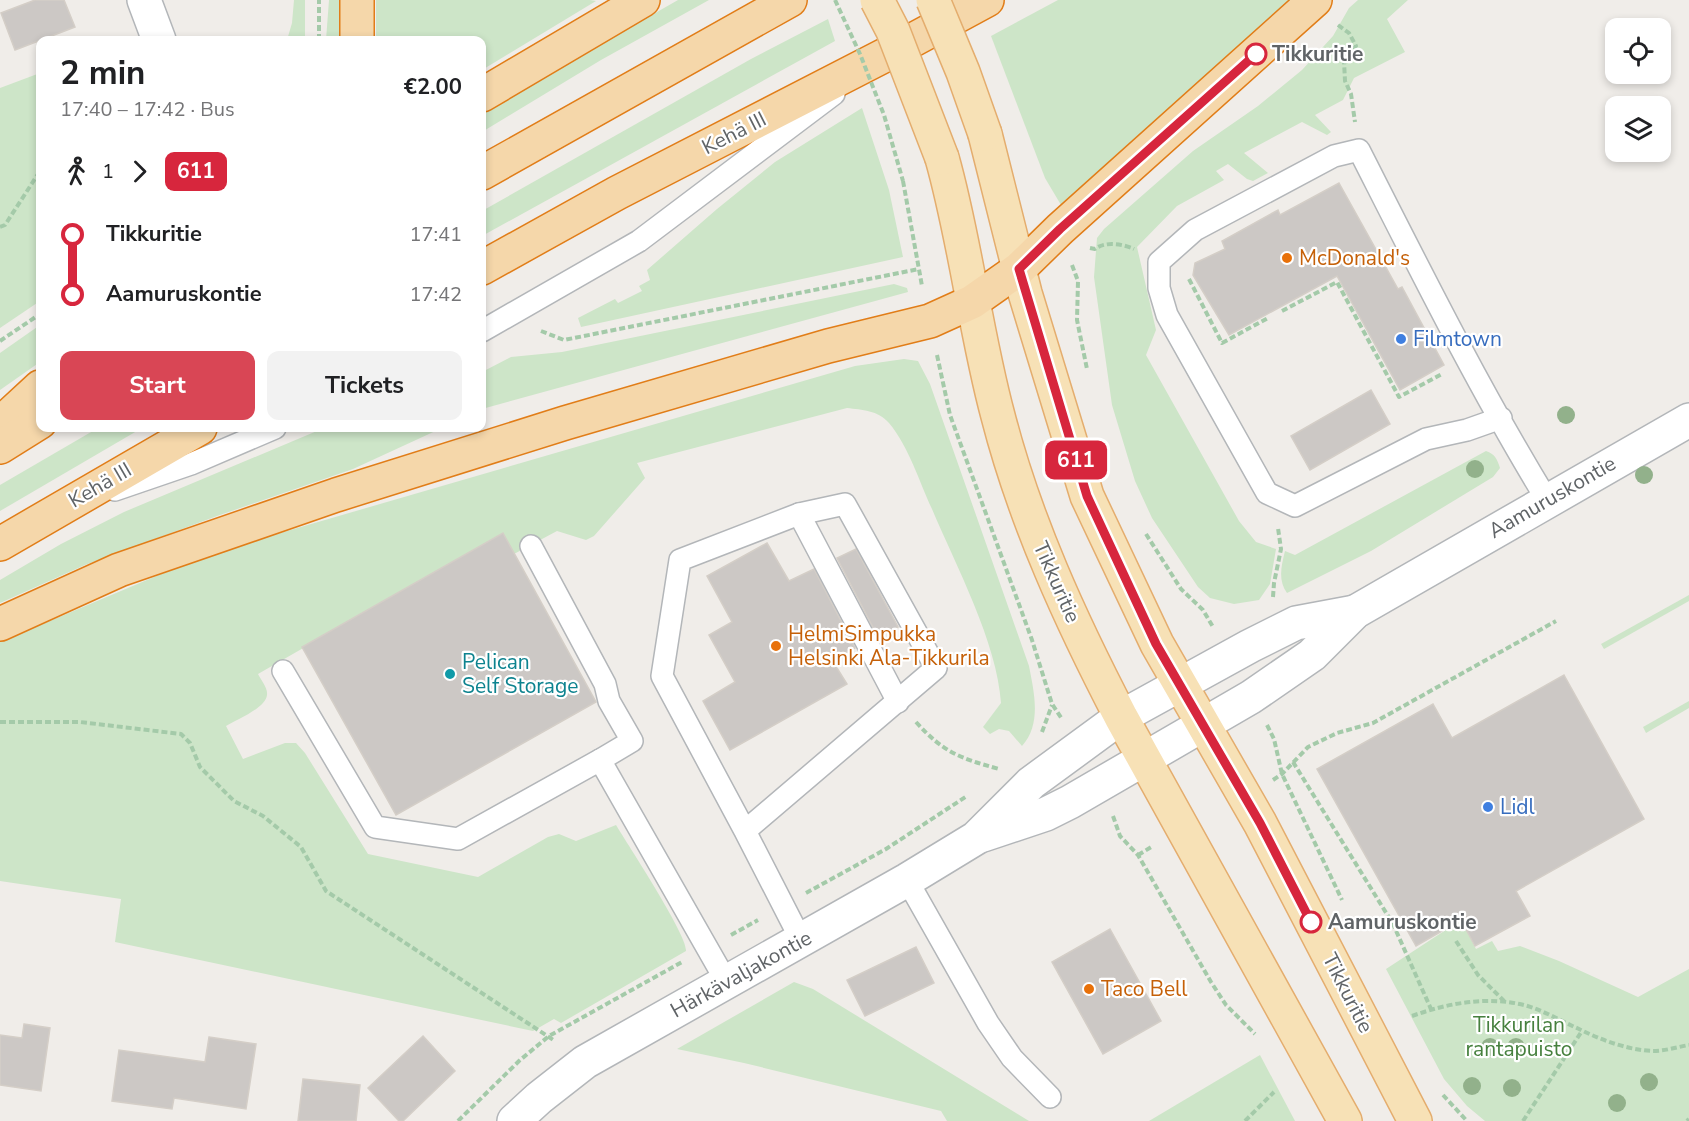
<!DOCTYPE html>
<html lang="en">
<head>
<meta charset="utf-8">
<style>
  :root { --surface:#fff; --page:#f2f2f2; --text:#202124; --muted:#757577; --accent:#d94655 }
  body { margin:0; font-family:"Nunito Sans",sans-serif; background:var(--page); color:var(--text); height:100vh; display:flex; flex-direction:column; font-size:22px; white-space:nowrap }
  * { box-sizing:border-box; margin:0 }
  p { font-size:20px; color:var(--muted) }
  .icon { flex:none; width:33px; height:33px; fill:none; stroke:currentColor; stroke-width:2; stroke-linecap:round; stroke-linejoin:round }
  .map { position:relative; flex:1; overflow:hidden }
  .sheet { position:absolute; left:36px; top:36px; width:450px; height:396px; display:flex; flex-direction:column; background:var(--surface); border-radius:12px; box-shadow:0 3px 9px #0003 }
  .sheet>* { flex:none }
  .badge { padding:0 12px; border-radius:9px; font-size:21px; line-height:39px }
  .fabs { position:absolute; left:1605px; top:18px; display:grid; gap:12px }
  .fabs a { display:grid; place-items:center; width:66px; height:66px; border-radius:12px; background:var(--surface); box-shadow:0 3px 9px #0003; font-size:30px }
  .map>.badge { position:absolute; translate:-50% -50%; box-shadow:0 0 0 3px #fff }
  .legs { display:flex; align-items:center; gap:9px; height:66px; padding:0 24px; font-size:20px }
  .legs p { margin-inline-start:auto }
  .headline { display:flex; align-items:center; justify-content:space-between; height:102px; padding:0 24px }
  h1 { font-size:33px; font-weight:700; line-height:45px }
  .action { display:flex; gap:12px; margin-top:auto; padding:12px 24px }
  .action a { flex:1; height:69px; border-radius:12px; background:var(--accent); color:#fff; font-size:24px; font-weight:700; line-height:69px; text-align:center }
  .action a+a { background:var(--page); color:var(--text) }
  ul { padding:0 24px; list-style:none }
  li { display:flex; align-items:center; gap:21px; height:60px; font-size:22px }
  li i { display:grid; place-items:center; width:9px; height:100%; margin:0 8px; background:currentColor }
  li i::after { content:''; width:15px; height:15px; margin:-8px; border:4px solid; border-radius:50%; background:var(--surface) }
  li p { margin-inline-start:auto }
  li:first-child i { background:linear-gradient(#0000 50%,currentColor 0) }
  li:last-child i { background:linear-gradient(currentColor 50%,#0000 0) }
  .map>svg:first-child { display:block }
</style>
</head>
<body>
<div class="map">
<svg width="1689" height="1121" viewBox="0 0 1689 1121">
  <rect width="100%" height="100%" fill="#f0ede9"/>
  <!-- green -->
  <g fill="#cde5c8">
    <path d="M 294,0 L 305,0 L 305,40 L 287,40 L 292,23 Z"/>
    <path d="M 329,0 L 342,0 L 342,40 L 326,40 Z"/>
    <path d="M 376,0 L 590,0 L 596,1 L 482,70 L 482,40 L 376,40 Z"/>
    <path d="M 678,0 L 709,0 L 601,60 L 482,132 L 482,112 Z"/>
    <path d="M 1058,0 L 1289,0 L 1061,205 L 1045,178 L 991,36 Z"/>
    <path d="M 1358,0 L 1408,0 L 1387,19 L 1405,52 L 1354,78 L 1343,100 L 1315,115 L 1331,132 L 1327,135 L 1302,122 L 1244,153 L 1268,173 L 1253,181 L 1247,179 L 1228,164 L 1216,171 L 1224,180 L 1177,206 L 1137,247 L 1156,330 L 1146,355 L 1239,521 L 1256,542 L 1276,549 L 1270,584 L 1259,600 L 1234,604 L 1210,598 L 1198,587 L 1152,518 L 1135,481 L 1112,405 L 1094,277 L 1097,238 L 1104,229 L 1193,151 L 1258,106 L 1302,70 L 1333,36 L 1349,8 Z"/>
    <path d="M 828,19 L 835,41 L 482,236 L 482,211 L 751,59 Z"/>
    <path d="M 40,73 L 40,301 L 0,328 L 0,88 Z"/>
    <path d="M 862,108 L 889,190 L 903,257 L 581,327 L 578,318 L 615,299 L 618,303 L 642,291 L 639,286 L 650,280 L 647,270 L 717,209 L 775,162 Z"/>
    <path d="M 894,284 L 907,288 L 908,292 L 482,409 L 482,372 L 511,357 L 562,352 Z"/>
    <path d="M 40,325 L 40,362 L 0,390 L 0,353 Z"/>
    <path d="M 904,359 L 918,361 L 930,384 L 1029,666 C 1034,692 1042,724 1022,746 L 1009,731 L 999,729 L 990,734 L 983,727 L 1001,703 C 997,642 956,566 932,509 C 919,481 909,447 889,423 C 878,410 862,410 847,408 L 637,463 L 645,478 L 594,536 L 586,540 L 557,531 L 514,554 L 502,534 L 258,674 C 261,680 268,688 267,695 C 266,708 236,720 226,726 L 243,759 L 285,743 L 296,743 L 305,753 L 368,854 L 478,877 L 548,837 L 559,834 L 576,841 L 616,825 C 628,845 688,936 686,951 L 561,1023 L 554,1019 L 533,1031 L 115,942 L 121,899 L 0,881 L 0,642 L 173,569 L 263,538 L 855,366 Z"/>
    <path d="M 98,428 L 142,428 L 0,511 L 0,485 Z"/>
    <path d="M 324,428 L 442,428 L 353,469 L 217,516 L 85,565 L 0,603 L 0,580 L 61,544 L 124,512 Z"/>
    <path d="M 1486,451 C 1495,454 1497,459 1500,468 L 1493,477 L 1371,551 L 1287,593 C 1278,580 1281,567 1285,551 L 1295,555 Z"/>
    <path d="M 1689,595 L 1689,601 L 1604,649 L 1601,644 Z"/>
    <path d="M 1689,701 L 1689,708 L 1646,733 L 1643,727 Z"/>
    <path d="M 1461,920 L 1476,949 L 1492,941 L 1498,951 L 1520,946 L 1559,961 L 1638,997 L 1689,969 L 1689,1121 L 1485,1121 L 1467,1106 L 1444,1079 L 1386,969 Z"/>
    <path d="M 794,982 L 813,989 L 1029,1121 L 947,1121 L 941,1111 L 744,1063 L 677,1049 Z"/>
    <path d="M 1260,1055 L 1295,1121 L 1149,1121 Z"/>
  </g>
  <!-- building -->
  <g fill="#ccc8c5" stroke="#d4cec7" stroke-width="1.5">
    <path d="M 35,0 L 64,0 L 75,27 L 15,50 L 1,13 Z"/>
    <path d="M 1339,183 L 1398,289 L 1402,287 L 1444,365 L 1400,390 L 1337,276 L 1229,335 L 1193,275 L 1195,263 L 1225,249 L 1222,241 L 1278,210 L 1280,215 Z"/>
    <path d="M 1371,390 L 1390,424 L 1310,470 L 1291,436 Z"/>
    <path d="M 503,533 L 596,702 L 396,815 L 302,647 Z"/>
    <path d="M 767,543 L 789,581 L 814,569 L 855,648 L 832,660 L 847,684 L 730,750 L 703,701 L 735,682 L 709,635 L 732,622 L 707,576 Z"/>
    <path d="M 856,549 L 898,627 L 878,637 L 837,558 Z"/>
    <path d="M 1564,675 L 1644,819 L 1516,891 L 1530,916 L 1493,936 L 1475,946 L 1461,920 L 1416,946 L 1317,769 L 1433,704 L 1452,738 Z"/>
    <path d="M 1110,929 L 1161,1021 L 1103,1054 L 1052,962 Z"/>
    <path d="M 916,947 L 934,983 L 865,1016 L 847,980 Z"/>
    <path d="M 24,1024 L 50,1028 L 41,1091 L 0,1085 L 0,1035 L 22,1038 Z"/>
    <path d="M 423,1036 L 455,1071 L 403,1121 L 399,1121 L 368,1088 Z"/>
    <path d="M 209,1037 L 256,1044 L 246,1109 L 174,1098 L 172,1109 L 112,1101 L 119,1050 L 205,1062 Z"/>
    <path d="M 303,1079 L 360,1085 L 356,1121 L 298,1121 Z"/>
  </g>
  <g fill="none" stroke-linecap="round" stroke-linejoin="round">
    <defs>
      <g id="service">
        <path d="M 482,331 L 639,241 L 834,94"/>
        <path d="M 1501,418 L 1467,430 L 1426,439 L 1295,506 L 1267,493 L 1167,315 L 1159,288 L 1159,262 L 1195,230 L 1334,156 L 1359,150 C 1419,268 1478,387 1547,500"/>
        <path d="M 115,490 L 191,464 L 275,428"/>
        <path d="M 799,514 L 898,702"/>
        <path d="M 531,546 L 605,684 L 609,701 L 632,741 L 600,760"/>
        <path d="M 283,671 L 375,827 L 458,839 L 600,760 L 726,981"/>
        <path d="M 745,831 L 936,668 L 845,504 L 799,514 L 680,560 L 662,676 L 745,831 L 801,940"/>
        <path d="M 907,880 L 988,1023 L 1012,1058 L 1050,1097"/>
      </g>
      <path id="minor" d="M 144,0 L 159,40"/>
      <g id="tertiary">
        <path d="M 983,835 L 1046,814 L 1070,802 L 1251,697 L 1312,655 L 1355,612 L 1689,420"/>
        <path d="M 514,1121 L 539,1098 L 585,1062 L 907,880 L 976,838 L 1031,783 L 1121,717 L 1250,646 L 1296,623 L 1355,612"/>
      </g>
      <g id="primary">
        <path d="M 985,134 L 1025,293 L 1087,496 L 1157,644 L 1260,823 L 1415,1121"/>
        <path d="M 942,158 C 966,243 975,331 998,416 C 1025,521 1071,621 1121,717 L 1345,1121"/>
      </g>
      <g id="trunk">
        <path d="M 357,0 L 357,40"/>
        <path d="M 482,95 L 643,0"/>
        <path d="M 482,173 L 790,0"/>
        <path d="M 482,268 L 617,193 L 887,54 L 987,0"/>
        <path d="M 0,424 L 40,387"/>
        <path d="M 0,447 L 40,422"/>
        <path d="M 0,544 L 200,428"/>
        <path d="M 0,624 L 119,570 L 336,495 L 565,423 L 828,346 L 930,321 L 972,302 L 1019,269 L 1060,229 L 1315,0"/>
      </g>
    </defs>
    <!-- service casing -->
    <use href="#service" stroke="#b3b6b9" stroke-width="24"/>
    <!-- minor casing -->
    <use href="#minor" stroke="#b3b6b9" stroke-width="36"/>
    <!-- tertiary casing -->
    <use href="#tertiary" stroke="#b3b6b9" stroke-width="36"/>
    <!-- primary casing -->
    <use href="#primary" stroke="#e4ad6e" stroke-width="36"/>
    <!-- trunk casing -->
    <use href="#trunk" stroke="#e17d18" stroke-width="36"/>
    <!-- path -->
    <g stroke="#a4caa9" stroke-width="4" stroke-dasharray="6 3" stroke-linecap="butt">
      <path d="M 1338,25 L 1349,33 L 1356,46 L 1344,61 L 1345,81 L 1351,94 L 1355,122"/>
      <path d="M 319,40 L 319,0"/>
      <path d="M 903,181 L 922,286"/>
      <path d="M 0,227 L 5,225 L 40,171"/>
      <path d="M 1090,248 L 1095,249 C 1105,241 1123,244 1134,249"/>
      <path d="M 1072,265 L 1078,281 L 1077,320 L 1087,369"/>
      <path d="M 1189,279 L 1222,343 L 1268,318"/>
      <path d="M 1282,311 L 1337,282 L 1399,397 L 1442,374"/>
      <path d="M 541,331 L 564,340 L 919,269"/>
      <path d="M 0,341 L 40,314"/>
      <path d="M 937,355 L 950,415 L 1032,640 L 1052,704 L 1062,719"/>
      <path d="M 1146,534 L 1181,589 L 1203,610 L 1213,627"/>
      <path d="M 1273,597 L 1274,583 L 1281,549 L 1278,528"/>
      <path d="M 0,722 L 80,722 L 181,734 L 190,743 L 200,767 L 234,801 L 263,816 L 301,847 L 326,891 L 555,1041"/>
      <path d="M 916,722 C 944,753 960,758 999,769"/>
      <path d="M 1267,725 L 1274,739 L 1282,774 L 1342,900"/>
      <path d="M 1042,732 L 1052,705"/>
      <path d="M 1293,762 L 1393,924 L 1431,1009"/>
      <path d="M 1273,780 L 1282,774 L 1308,747 L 1337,733 L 1373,723 L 1556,621"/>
      <path d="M 1113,816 L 1120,836 L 1138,855 L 1211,982 L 1226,1005 L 1255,1034"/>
      <path d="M 1138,855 L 1153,846"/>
      <path d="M 806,893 L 886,849 L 967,796"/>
      <path d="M 731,935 L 758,920"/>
      <path d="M 1456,941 L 1478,975 L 1504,1001"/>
      <path d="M 1412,1016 C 1448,1003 1487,996 1524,1005 C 1543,1010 1561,1021 1579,1029 C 1601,1040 1628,1050 1653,1051 C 1665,1051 1677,1047 1689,1045"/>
      <path d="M 1443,1095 L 1467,1121"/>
      <path d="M 458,1121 L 519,1061 L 549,1036 L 682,962"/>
      <path d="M 1245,1121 L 1274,1092"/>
      <path d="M 1523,1121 L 1582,1031"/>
      <path d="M 1687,1121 L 1689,1119"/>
    </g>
    <!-- service -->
    <use href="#service" stroke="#fff" stroke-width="21"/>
    <!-- minor -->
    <use href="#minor" stroke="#fff" stroke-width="33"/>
    <!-- tertiary -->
    <use href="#tertiary" stroke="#fff" stroke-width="33"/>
    <!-- primary -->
    <use href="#primary" stroke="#f7e1b6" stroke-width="33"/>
    <!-- trunk -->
    <use href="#trunk" stroke="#f5d7aa" stroke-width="33"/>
    <defs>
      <g id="primary-bridge">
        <path d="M 877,0 L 893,31 L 942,158"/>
        <path d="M 933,0 L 963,72 L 985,134"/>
      </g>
    </defs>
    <!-- primary-bridge casing -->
    <use href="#primary-bridge" stroke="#e4ad6e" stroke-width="36" stroke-linecap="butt"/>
    <!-- path-bridge -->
    <path stroke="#a4caa9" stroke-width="4" stroke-dasharray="6 3" stroke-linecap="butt" d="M 835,0 L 860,54 L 884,115 L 903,181"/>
    <!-- primary-bridge -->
    <use href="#primary-bridge" stroke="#f7e1b6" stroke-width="33"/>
  </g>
  <!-- trees -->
  <g fill="#92b18b">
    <circle cx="1566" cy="415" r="9"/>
    <circle cx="1475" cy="469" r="9"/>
    <circle cx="1644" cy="475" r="9"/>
    <circle cx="1490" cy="1047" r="9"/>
    <circle cx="1516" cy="1047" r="9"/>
    <circle cx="1649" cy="1082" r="9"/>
    <circle cx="1472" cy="1086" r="9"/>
    <circle cx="1512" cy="1088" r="9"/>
    <circle cx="1617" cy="1103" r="9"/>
  </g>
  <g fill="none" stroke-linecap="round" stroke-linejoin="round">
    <defs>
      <path id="line-1" d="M 1256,54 L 1060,229 L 1019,269 L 1087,496 L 1156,644 L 1260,823 L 1311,922"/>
    </defs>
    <!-- line-1 casing -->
    <use href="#line-1" stroke="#fff" stroke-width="14"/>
    <!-- line-1 -->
    <use href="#line-1" stroke="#d7263d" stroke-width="9"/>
  </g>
  <!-- markers -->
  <g fill="#fff" stroke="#d7263d" stroke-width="3">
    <circle cx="1256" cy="54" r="10"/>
    <circle cx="1311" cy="922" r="10"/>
  </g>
  <g fill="#e8710a" stroke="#fff" stroke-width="2">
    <circle cx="1287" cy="258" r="6"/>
    <circle cx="776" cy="646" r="6"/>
    <circle cx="1089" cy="989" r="6"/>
  </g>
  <g fill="#3f7fe0" stroke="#fff" stroke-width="2">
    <circle cx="1401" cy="339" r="6"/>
    <circle cx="1488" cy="807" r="6"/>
  </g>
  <circle fill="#0f9aa8" stroke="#fff" stroke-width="2" cx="450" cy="674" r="6"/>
  <g text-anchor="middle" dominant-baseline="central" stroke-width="4.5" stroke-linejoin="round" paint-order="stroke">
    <!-- stop labels -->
    <g font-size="21" font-weight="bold" fill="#606467" stroke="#fff" text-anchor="start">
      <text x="1272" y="54">Tikkuritie</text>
      <text x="1328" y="922">Aamuruskontie</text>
    </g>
    <!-- street labels -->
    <g font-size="21" fill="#606467" stroke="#fff">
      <text transform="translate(734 133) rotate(-27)">Kehä III</text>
      <text transform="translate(100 485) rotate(-30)">Kehä III</text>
      <text transform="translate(1552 497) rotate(-30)">Aamuruskontie</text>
      <text transform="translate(1057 582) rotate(66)">Tikkuritie</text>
      <text transform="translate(741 974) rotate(-29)">Härkävaljakontie</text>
      <text transform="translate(1348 993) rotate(63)">Tikkuritie</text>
    </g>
    <!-- food labels -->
    <g font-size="21" fill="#c56008" stroke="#fff" text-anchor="start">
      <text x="1299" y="258">McDonald's</text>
      <text x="788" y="634">HelmiSimpukka<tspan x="788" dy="24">Helsinki Ala-Tikkurila</tspan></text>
      <text x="1101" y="989">Taco Bell</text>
    </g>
    <!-- shop labels -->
    <g font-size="21" fill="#366cbe" stroke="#fff" text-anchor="start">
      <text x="1413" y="339">Filmtown</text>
      <text x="1500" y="807">Lidl</text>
    </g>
    <!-- culture labels -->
    <g font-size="21" fill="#0d838f" stroke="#fff" text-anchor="start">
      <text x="462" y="662">Pelican<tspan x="462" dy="24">Self Storage</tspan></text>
    </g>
    <!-- park labels -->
    <g font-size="21" fill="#46803e" stroke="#fff">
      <text x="1519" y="1025">Tikkurilan<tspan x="1519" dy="24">rantapuisto</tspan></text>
    </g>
  </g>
</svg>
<div class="fabs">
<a><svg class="icon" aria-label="locate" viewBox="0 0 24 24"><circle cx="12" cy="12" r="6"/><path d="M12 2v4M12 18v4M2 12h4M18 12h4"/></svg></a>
<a><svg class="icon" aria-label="layers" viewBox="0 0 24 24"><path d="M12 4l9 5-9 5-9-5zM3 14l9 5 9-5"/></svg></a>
</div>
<b class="badge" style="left:1076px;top:460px;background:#d7263d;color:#fff">611</b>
<section class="sheet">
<div class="headline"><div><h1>2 min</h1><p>17:40 – 17:42 · Bus</p></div><b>€2.00</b></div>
<div class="legs"><svg class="icon" aria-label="walk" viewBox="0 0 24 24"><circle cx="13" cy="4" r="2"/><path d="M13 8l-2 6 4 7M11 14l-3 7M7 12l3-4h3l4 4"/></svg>1<svg class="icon" aria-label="forward" viewBox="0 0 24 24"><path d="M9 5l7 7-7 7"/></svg><b class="badge" style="background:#d7263d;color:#fff">611</b></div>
<ul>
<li><i style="color:#d7263d"></i><b>Tikkuritie</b><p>17:41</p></li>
<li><i style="color:#d7263d"></i><b>Aamuruskontie</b><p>17:42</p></li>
</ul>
<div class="action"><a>Start</a><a>Tickets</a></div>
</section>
</div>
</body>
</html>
